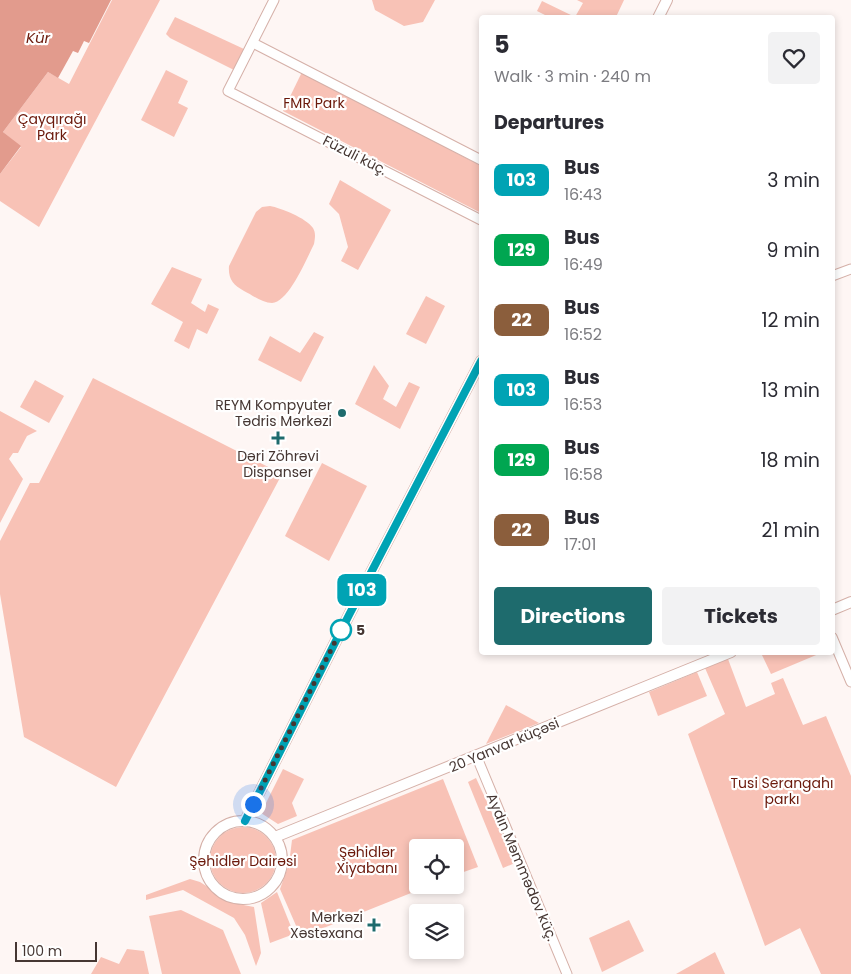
<!DOCTYPE html>
<html lang="en">
<head>
<meta charset="utf-8">
<style>
  :root { --surface:#fff; --page:#f2f2f3; --text:#2b2b33; --muted:#7c7c81; --accent:#1e6b6d }
  body { margin:0; font-family:Poppins,sans-serif; background:var(--page); color:var(--text); height:100vh; display:flex; flex-direction:column; font-size:19px; white-space:nowrap }
  * { box-sizing:border-box; margin:0 }
  p { font-size:16px; color:var(--muted) }
  .icon { flex:none; width:28px; height:28px; fill:none; stroke:currentColor; stroke-width:2; stroke-linecap:round; stroke-linejoin:round }
  .map { position:relative; flex:1; overflow:hidden }
  .details { position:absolute; left:479px; top:15px; width:356px; height:640px; display:flex; flex-direction:column; background:var(--surface); border-radius:5px; box-shadow:0 2px 8px #0003 }
  .details>* { flex:none }
  .badge { padding:0 10px; border-radius:8px; font-size:18px; line-height:32px }
  .buttons { position:absolute; left:409px; top:839px; display:grid; gap:10px }
  .buttons a { display:grid; place-items:center; width:55px; height:55px; border-radius:5px; background:var(--surface); box-shadow:0 2px 8px #0003; font-size:25px }
  .scale { position:absolute; left:15px; bottom:12px; width:82px; box-sizing:border-box; padding-left:5px; border:2px solid #453632; border-top:0; font-size:14px; line-height:18px; white-space:nowrap; color:#453632; -webkit-text-stroke:4px #fff; paint-order:stroke }
  .you { position:absolute; width:25px; height:25px; margin:-12px; border:4px solid #fff; border-radius:50%; background:#1a73e8; box-shadow:0 0 0 8px #1a73e833 }
  .map>.badge { position:absolute; translate:-50% -50%; box-shadow:0 0 0 2px #fff }
  h2 { padding:0 15px; font-size:19px; line-height:45px }
  .round { display:grid; place-items:center; flex:none; width:52px; height:52px; border-radius:5px; background:var(--page) }
  .summary { display:flex; align-items:center; justify-content:space-between; height:85px; padding:0 15px }
  h1 { font-size:24px; font-weight:700; line-height:38px }
  .cta { display:flex; gap:10px; margin-top:auto; padding:10px 15px }
  .cta a { flex:1; height:58px; border-radius:5px; background:var(--accent); color:#fff; font-size:20px; font-weight:700; line-height:58px; text-align:center }
  .cta a+a { background:var(--page); color:var(--text) }
  ul { padding:0; list-style:none }
  li { display:flex; align-items:center; gap:15px; height:70px; padding:0 15px }
  li div { flex:1 }
  li b { display:block; font-size:19px }
  li em { font-style:normal }
  li .badge { min-width:55px; font-weight:700; text-align:center }
  .map>svg:first-child { display:block }
</style>
</head>
<body>
<div class="map">
<svg width="851" height="974" viewBox="0 0 851 974">
  <rect width="100%" height="100%" fill="#fef6f4"/>
  <!-- green -->
  <g fill="#f8c2b6">
    <path d="M 112,0 L 160,0 L 39,227 L 0,201 L 0,174 L 21,147 L 3,132 L 48,72 L 69,84 Z"/>
    <path d="M 372,0 L 435,0 L 423,22 L 404,26 L 375,10 Z"/>
    <path d="M 577,0 L 624,0 L 616,17 L 575,17 L 583,3 Z"/>
    <path d="M 542,1 L 575,17 L 549,17 L 537,11 Z"/>
    <path d="M 175,17 L 244,49 L 234,70 L 170,38 L 166,34 Z"/>
    <path d="M 166,70 L 188,81 L 178,103 L 188,108 L 174,137 L 141,120 Z"/>
    <path d="M 302,72 L 481,166 L 481,213 L 283,111 Z"/>
    <path d="M 340,180 L 391,210 L 358,270 L 341,261 L 348,247 L 339,214 L 329,204 Z"/>
    <path d="M 270,206 C 281,208 306,218 313,228 C 316,233 315,238 314,244 C 307,258 289,302 272,303 C 263,303 252,295 244,291 C 233,285 228,279 229,266 L 256,212 L 262,207 Z"/>
    <path d="M 172,267 L 202,279 L 191,303 L 205,312 L 208,304 L 219,309 L 207,334 L 197,329 L 189,349 L 174,341 L 183,322 L 151,304 Z"/>
    <path d="M 426,296 L 445,306 L 426,344 L 406,334 Z"/>
    <path d="M 314,332 L 324,337 L 301,382 L 258,360 L 270,336 L 300,353 Z"/>
    <path d="M 374,365 L 389,386 L 383,399 L 396,407 L 409,382 L 420,387 L 400,429 L 355,404 Z"/>
    <path d="M 93,378 L 282,474 L 116,787 L 24,737 L 0,594 L 0,541 L 30,483 L 39,483 Z"/>
    <path d="M 35,380 L 64,396 L 49,423 L 20,407 Z"/>
    <path d="M 0,411 L 37,431 L 27,436 L 18,453 L 13,453 L 9,459 L 23,479 L 0,523 Z"/>
    <path d="M 322,463 L 367,486 L 329,561 L 285,536 Z"/>
    <path d="M 761,653 L 821,653 L 771,674 Z"/>
    <path d="M 728,659 L 746,707 L 775,694 L 771,683 L 783,678 L 803,725 L 826,716 L 851,776 L 851,974 L 821,974 L 800,928 L 765,946 L 688,734 L 725,714 L 705,668 Z"/>
    <path d="M 697,672 L 707,696 L 658,716 L 649,692 Z"/>
    <path d="M 506,705 L 539,723 L 486,744 Z"/>
    <path d="M 283,769 L 304,779 L 292,803 L 297,816 L 278,824 L 261,813 Z"/>
    <path d="M 476,778 L 515,863 L 503,868 L 468,782 Z"/>
    <path d="M 443,779 L 478,867 L 455,875 L 455,848 L 418,848 L 418,885 L 431,885 L 301,937 L 280,889 L 289,864 L 292,840 Z"/>
    <circle cx="243" cy="860" r="33"/>
    <path d="M 190,879 L 200,882 L 233,903 L 254,907 L 261,953 L 256,966 L 245,935 L 234,918 L 183,890 L 146,900 L 146,895 Z"/>
    <path d="M 277,892 L 294,934 L 270,943 L 261,903 Z"/>
    <path d="M 181,910 L 223,930 L 241,974 L 162,974 L 149,916 Z"/>
    <path d="M 629,920 L 644,951 L 602,972 L 589,938 Z"/>
    <path d="M 127,949 L 144,951 L 149,974 L 91,974 L 101,957 L 119,964 Z"/>
    <path d="M 715,952 L 725,974 L 676,974 Z"/>
  </g>
  <!-- water -->
  <path fill="#e29b8d" d="M 0,0 L 111,0 L 89,43 L 84,41 L 78,53 L 73,51 L 58,78 L 48,72 L 3,132 L 21,146 L 0,174 Z"/>
  <g fill="none" stroke-linecap="round" stroke-linejoin="round">
    <defs>
      <g id="tertiary">
        <path d="M 274,0 L 228,91 L 481,220"/>
        <path d="M 253,43 L 481,160"/>
        <path d="M 832,276 L 851,269"/>
        <path d="M 832,637 L 851,682"/>
        <path d="M 478,760 L 567,974"/>
      </g>
      <g id="secondary">
        <path d="M 658,18 L 667,0"/>
        <path d="M 832,610 L 851,602"/>
        <circle cx="243" cy="860" r="39"/>
        <path d="M 245,821 L 349,615 L 481,361"/>
        <path d="M 275,837 L 731,652"/>
      </g>
    </defs>
    <!-- tertiary casing -->
    <use href="#tertiary" stroke="#d5b0a8" stroke-width="11"/>
    <!-- secondary casing -->
    <use href="#secondary" stroke="#d5b0a8" stroke-width="12"/>
    <!-- tertiary -->
    <use href="#tertiary" stroke="#fff" stroke-width="9"/>
    <!-- secondary -->
    <use href="#secondary" stroke="#fff" stroke-width="10"/>
  </g>
  <g fill="none" stroke-linecap="round" stroke-linejoin="round">
    <defs>
      <path id="line" d="M 245,821 L 349,615 L 481,361"/>
    </defs>
    <!-- line casing -->
    <use href="#line" stroke="#fff" stroke-width="11"/>
    <!-- line -->
    <use href="#line" stroke="#00a3b4" stroke-width="8"/>
    <!-- walk -->
    <path stroke="#453632" stroke-width="5" stroke-dasharray="0 9" d="M 253,804 L 341,630"/>
  </g>
  <!-- markers -->
  <g fill="#1e6b6d" stroke="#fff" stroke-width="2">
    <circle cx="342" cy="413" r="5"/>
    <path d="M275.5 430.5h5v5h5v5h-5v5h-5v-5h-5v-5h5z"/>
    <path d="M371.5 917.5h5v5h5v5h-5v5h-5v-5h-5v-5h5z"/>
  </g>
  <circle fill="#fff" stroke="#00a3b4" stroke-width="2.5" cx="341" cy="630" r="10"/>
  <g text-anchor="middle" dominant-baseline="central" stroke-width="4.5" stroke-linejoin="round" paint-order="stroke">
    <!-- park labels -->
    <g font-size="14" fill="#6b190b" stroke="#fff">
      <text x="314" y="103">FMR Park</text>
      <text x="52" y="119">Çayqırağı<tspan x="52" dy="16">Park</tspan></text>
      <text x="782" y="783">Tusi Serangahı<tspan x="782" dy="16">parkı</tspan></text>
      <text x="367" y="852">Şəhidlər<tspan x="367" dy="16">Xiyabanı</tspan></text>
      <text x="243" y="861">Şəhidlər Dairəsi</text>
    </g>
    <!-- street labels -->
    <g font-size="14" fill="#453632" stroke="#fff">
      <text transform="translate(355 155) rotate(27)">Füzuli küç.</text>
      <text transform="translate(504 745) rotate(-23)">20 Yanvar küçəsi</text>
      <text transform="translate(522 867) rotate(67)">Aydın Məmmədov küç.</text>
    </g>
    <!-- poi labels -->
    <g font-size="14" fill="#453632" stroke="#fff" text-anchor="end">
      <text x="332" y="405">REYM Kompyuter<tspan x="332" dy="16">Tədris Mərkəzi</tspan></text>
      <text x="278" y="456" text-anchor="middle">Dəri Zöhrəvi<tspan x="278" dy="16">Dispanser</tspan></text>
      <text x="363" y="917">Mərkəzi<tspan x="363" dy="16">Xəstəxana</tspan></text>
    </g>
    <!-- stop labels -->
    <g font-size="14" font-weight="bold" fill="#453632" stroke="#fff" text-anchor="start">
      <text x="356" y="630">5</text>
    </g>
    <!-- water labels -->
    <g font-size="15" font-style="italic" fill="#6c1b0d" stroke="#fff">
      <text x="38" y="37">Kür</text>
    </g>
  </g>
</svg>
<div class="buttons">
<a><svg class="icon" aria-label="locate" viewBox="0 0 24 24"><circle cx="12" cy="12" r="6"/><path d="M12 2v4M12 18v4M2 12h4M18 12h4"/></svg></a>
<a><svg class="icon" aria-label="layers" viewBox="0 0 24 24"><path d="M12 4l9 5-9 5-9-5zM3 14l9 5 9-5"/></svg></a>
</div>
<div class="scale">100 m</div>
<div class="you" style="left:253px;top:804px"></div>
<b class="badge" style="left:362px;top:590px;background:#00a3b4;color:#fff">103</b>
<section class="details">
<div class="summary"><div><h1>5</h1><p>Walk · 3 min · 240 m</p></div><a class="round"><svg class="icon" aria-label="heart" viewBox="0 0 24 24"><path d="M12 20l-8-8c-3-5 5-10 8-4 3-6 11-1 8 4z"/></svg></a></div>
<h2>Departures</h2>
<ul>
<li><span class="badge" style="background:#00a3b4;color:#fff">103</span><div><b>Bus</b><p>16:43</p></div><em>3 min</em></li>
<li><span class="badge" style="background:#00a651;color:#fff">129</span><div><b>Bus</b><p>16:49</p></div><em>9 min</em></li>
<li><span class="badge" style="background:#8b5e3c;color:#fff">22</span><div><b>Bus</b><p>16:52</p></div><em>12 min</em></li>
<li><span class="badge" style="background:#00a3b4;color:#fff">103</span><div><b>Bus</b><p>16:53</p></div><em>13 min</em></li>
<li><span class="badge" style="background:#00a651;color:#fff">129</span><div><b>Bus</b><p>16:58</p></div><em>18 min</em></li>
<li><span class="badge" style="background:#8b5e3c;color:#fff">22</span><div><b>Bus</b><p>17:01</p></div><em>21 min</em></li>
</ul>
<div class="cta"><a>Directions</a><a>Tickets</a></div>
</section>
</div>
</body>
</html>
